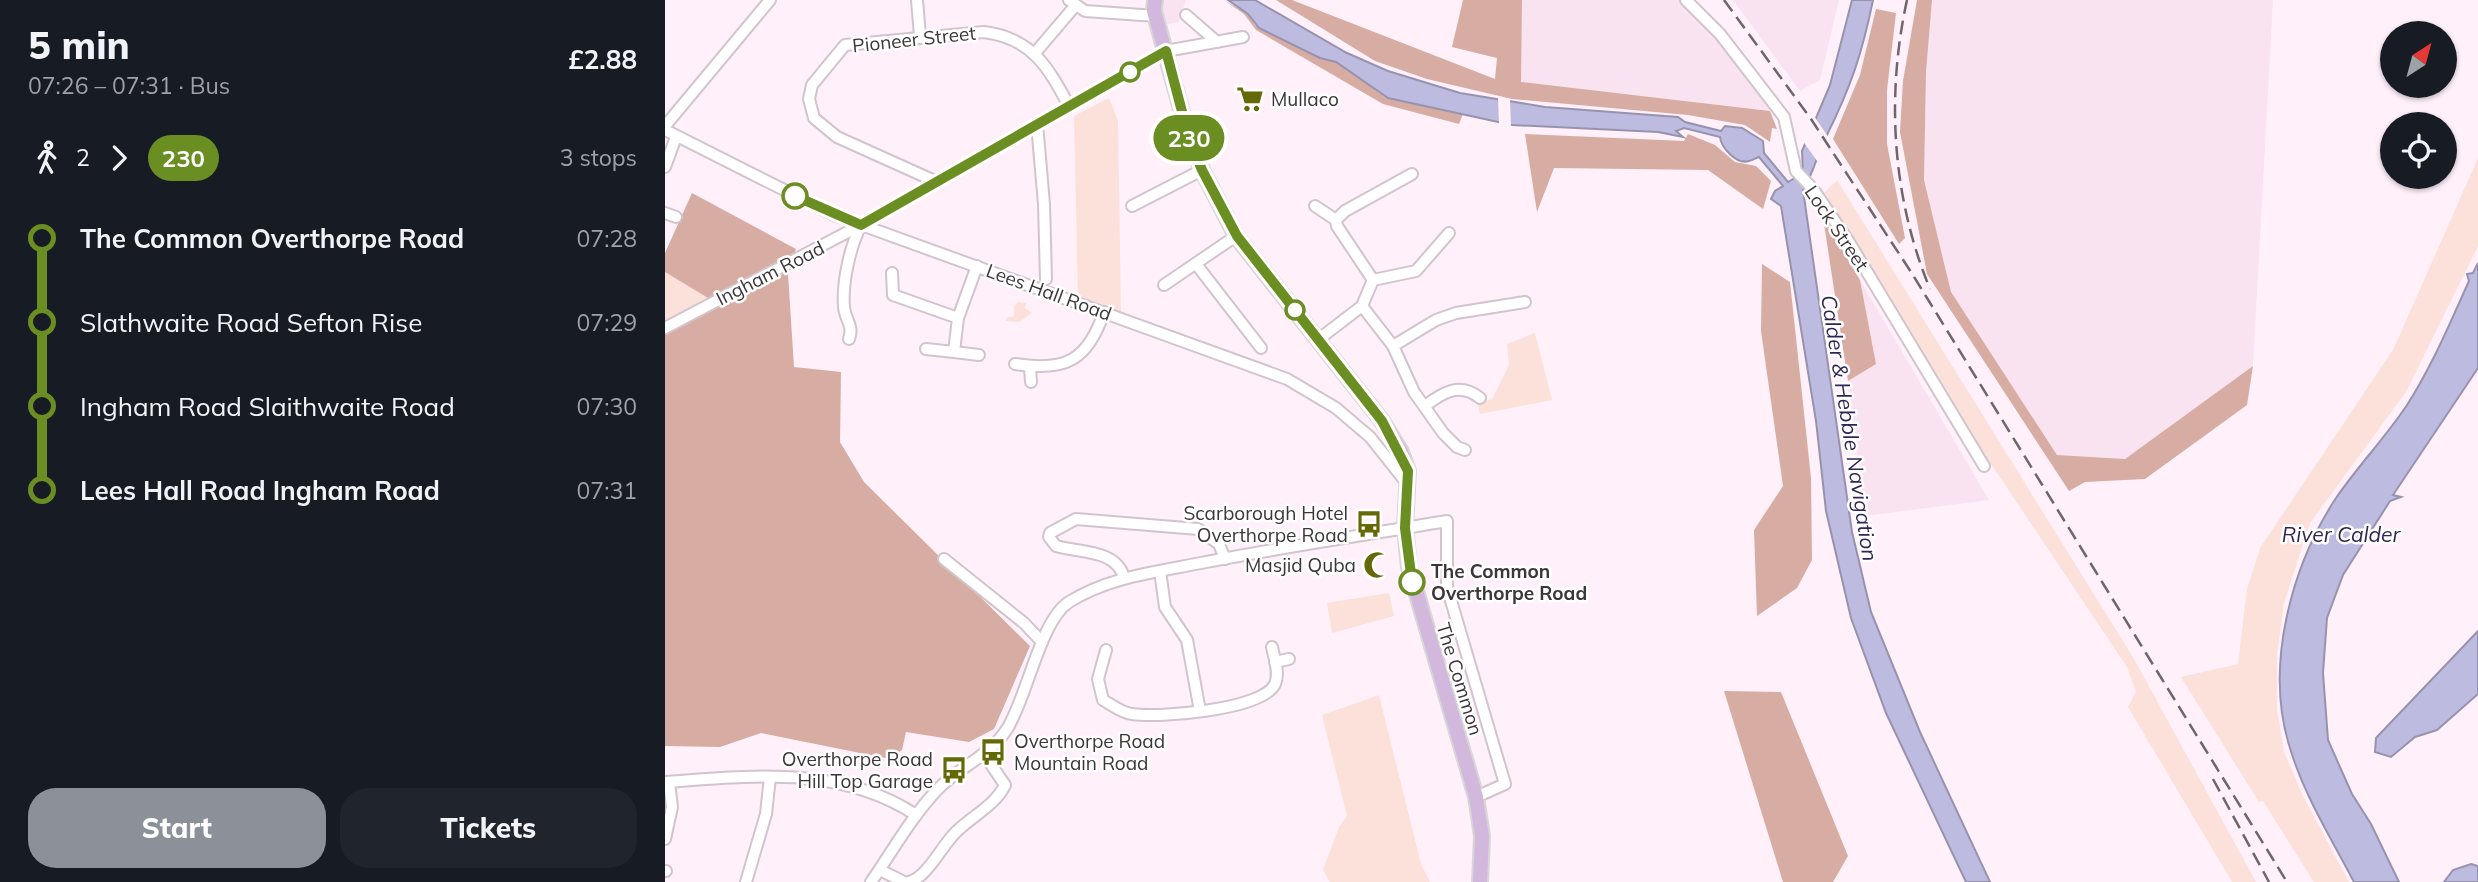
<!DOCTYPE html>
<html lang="en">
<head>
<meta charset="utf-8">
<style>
  :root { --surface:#171b24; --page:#20242c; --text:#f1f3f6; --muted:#9ea1a6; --accent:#8c9099 }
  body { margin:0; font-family:Mulish,sans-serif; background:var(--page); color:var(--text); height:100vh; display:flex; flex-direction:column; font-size:26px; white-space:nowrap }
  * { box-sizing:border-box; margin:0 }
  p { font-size:23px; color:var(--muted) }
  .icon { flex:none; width:38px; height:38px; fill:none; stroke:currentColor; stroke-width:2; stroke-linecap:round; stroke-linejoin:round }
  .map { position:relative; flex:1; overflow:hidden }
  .panel { display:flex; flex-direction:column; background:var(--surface); width:665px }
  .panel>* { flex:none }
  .badge { padding:0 14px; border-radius:23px; font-size:24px; line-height:46px }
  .needle { width:46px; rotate:36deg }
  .controls { position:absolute; left:1715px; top:21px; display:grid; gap:14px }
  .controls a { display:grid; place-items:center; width:77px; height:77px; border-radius:50%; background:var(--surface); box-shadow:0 2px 5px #0004; font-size:35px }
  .map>.badge { position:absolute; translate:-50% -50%; box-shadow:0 0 0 4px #fff }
  .legs { display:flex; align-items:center; gap:10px; height:77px; padding:0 28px; font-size:23px }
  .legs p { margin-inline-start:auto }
  .head { display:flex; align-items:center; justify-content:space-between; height:119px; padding:0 28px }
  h1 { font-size:38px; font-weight:800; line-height:52px }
  .primary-button { display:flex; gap:14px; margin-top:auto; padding:14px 28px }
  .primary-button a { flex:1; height:80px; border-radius:28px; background:var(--accent); color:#fff; font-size:28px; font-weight:800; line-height:80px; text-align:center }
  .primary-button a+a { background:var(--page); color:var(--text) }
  ul { padding:0 28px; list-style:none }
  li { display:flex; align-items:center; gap:24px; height:84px; font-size:26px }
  li i { display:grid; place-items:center; width:10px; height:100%; margin:0 9px; background:currentColor }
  li i::after { content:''; width:18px; height:18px; margin:-9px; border:5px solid; border-radius:50%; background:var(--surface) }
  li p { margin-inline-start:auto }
  li:first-child i { background:linear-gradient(#0000 50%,currentColor 0) }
  li:last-child i { background:linear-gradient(currentColor 50%,#0000 0) }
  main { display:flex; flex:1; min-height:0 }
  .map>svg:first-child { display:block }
</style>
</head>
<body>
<main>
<section class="panel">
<div class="head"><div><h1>5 min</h1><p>07:26 – 07:31 · Bus</p></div><b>£2.88</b></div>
<div class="legs"><svg class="icon" aria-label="walk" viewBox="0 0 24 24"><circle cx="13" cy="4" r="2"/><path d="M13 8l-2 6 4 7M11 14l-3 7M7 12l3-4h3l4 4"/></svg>2<svg class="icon" aria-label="forward" viewBox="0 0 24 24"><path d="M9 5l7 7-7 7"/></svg><b class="badge" style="background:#6b8e23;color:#fff">230</b><p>3 stops</p></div>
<ul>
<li><i style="color:#6b8e23"></i><b>The Common Overthorpe Road</b><p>07:28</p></li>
<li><i style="color:#6b8e23"></i><span>Slathwaite Road Sefton Rise</span><p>07:29</p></li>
<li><i style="color:#6b8e23"></i><span>Ingham Road Slaithwaite Road</span><p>07:30</p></li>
<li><i style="color:#6b8e23"></i><b>Lees Hall Road Ingham Road</b><p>07:31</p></li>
</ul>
<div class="primary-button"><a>Start</a><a>Tickets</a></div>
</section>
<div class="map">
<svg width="1813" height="882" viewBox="0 0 1813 882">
  <rect width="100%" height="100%" fill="#fff0f9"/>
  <!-- built -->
  <g fill="#f9e3f0">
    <path d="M 496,0 L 521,0 L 513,23 L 500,24 Z"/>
    <path d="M 857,0 L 1016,0 L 1055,40 L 1103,101 L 1105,111 L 855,82 Z"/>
    <path d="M 1068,0 L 1174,0 L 1155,80 L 1135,91 Z"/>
    <path d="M 1267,0 L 1608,0 L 1588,366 L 1460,459 L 1392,455 L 1286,293 L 1259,180 L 1261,72 Z"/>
    <path d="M 1195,280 L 1324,500 L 1200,516 L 1183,381 L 1211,364 Z"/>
  </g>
  <!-- green -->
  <g fill="#fce1da">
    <path d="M 444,98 L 453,121 L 456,312 L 413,298 L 409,116 Z"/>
    <path d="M 1813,158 L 1813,246 L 1741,392 L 1645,523 L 1619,603 L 1612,655 L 1612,709 L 1619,752 L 1638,796 L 1684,882 L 1649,882 L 1598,801 L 1594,802 L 1516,677 L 1573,664 L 1582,589 L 1595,548 L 1729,348 Z"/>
    <path d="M 1172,180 L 1469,659 L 1591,882 L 1567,882 L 1463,707 L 1471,692 L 1462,667 L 1324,461 L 1159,193 Z"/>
    <path d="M 0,272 L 49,301 L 0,329 Z"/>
    <path d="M 353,302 L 361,303 L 360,308 L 367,313 L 354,322 L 341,321 L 342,317 L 349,317 L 349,306 Z"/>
    <path d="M 870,333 L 887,400 L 815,414 L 813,404 L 827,399 L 844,365 L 842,344 Z"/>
    <path d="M 724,593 L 729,616 L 667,633 L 662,603 Z"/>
    <path d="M 714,695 L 756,864 L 765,882 L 665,882 L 658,870 L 674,827 L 682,816 L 657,715 Z"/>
  </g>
  <!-- forest -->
  <g fill="#d7aca2">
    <path d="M 559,0 L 583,14 L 590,25 L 654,58 L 671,62 L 720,97 L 798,114 L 794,124 L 718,104 L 591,30 L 579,14 Z"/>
    <path d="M 611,0 L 627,0 L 830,79 L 832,58 L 787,47 L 798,0 L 857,0 L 856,82 L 1105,111 L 1112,129 L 1107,128 L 1105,142 L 1080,125 L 1023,115 L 847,99 L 762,79 L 710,61 Z"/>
    <path d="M 1252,0 L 1267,0 L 1261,72 L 1259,180 L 1286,292 L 1392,455 L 1460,459 L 1588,366 L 1582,405 L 1480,479 L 1420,482 L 1404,491 L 1262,274 L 1235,132 L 1238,81 Z"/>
    <path d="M 1211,9 L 1231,13 L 1222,90 L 1222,144 L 1240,238 L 1234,244 L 1168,139 L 1195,75 Z"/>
    <path d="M 860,134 L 1019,141 L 1023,134 L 1050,145 L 1070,162 L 1091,166 L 1106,181 L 1098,209 L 1043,170 L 889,168 L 872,212 Z"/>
    <path d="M 27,193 L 131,249 L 123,274 L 129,367 L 176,372 L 175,442 L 199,482 L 365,646 L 329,729 L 304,742 L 241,732 L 237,750 L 225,759 L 96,733 L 55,747 L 0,746 L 0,329 L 48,301 L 0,272 L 0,253 Z"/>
    <path d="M 1158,217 L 1195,280 L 1211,364 L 1183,381 Z"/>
    <path d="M 1097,264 L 1125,282 L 1146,478 L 1147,560 L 1132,588 L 1092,616 L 1089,530 L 1118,486 L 1096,331 Z"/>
    <path d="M 1059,691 L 1116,692 L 1183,856 L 1168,882 L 1118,882 Z"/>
  </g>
  <!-- water -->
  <g fill="#bebbe0" stroke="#9793ae" stroke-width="2">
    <path d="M 563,0 L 590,0 L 682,53 L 723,71 L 795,93 L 880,107 L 1013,117 L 1020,122 L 1056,131 L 1060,126 L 1077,128 L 1098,141 L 1099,153 L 1123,182 L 1138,173 L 1137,151 L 1165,85 L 1187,0 L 1208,0 C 1197,54 1186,86 1162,135 C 1152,153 1149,173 1138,190 L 1187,532 L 1206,612 L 1255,732 L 1325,882 L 1301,882 L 1221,713 L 1186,618 L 1161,511 L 1151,421 L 1116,206 L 1106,199 L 1110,191 L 1118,186 L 1094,157 C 1091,158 1088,160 1084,161 C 1071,165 1056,147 1055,137 L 1019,128 L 1011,131 L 1018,137 L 993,132 L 847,125 L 723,98 L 671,62 L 655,58 L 594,28 L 583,14 Z"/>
    <path d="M 1813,263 L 1813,368 L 1728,495 L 1736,497 L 1725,501 L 1678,575 L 1662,618 L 1658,673 L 1663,740 L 1687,794 L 1706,824 L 1734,882 L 1689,882 C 1666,838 1639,795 1625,748 C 1599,667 1626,567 1671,498 C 1693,466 1720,438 1742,405 C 1767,366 1785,323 1804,281 L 1802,274 L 1808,273 Z"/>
    <path d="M 1813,631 L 1813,694 L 1772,730 L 1750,737 L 1726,757 L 1710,752 L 1711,738 Z"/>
    <path d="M 1806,864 L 1813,866 L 1813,882 L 1779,882 L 1788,870 Z"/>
  </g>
  <!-- pier -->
  <g fill="#fff0f9">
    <path d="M 833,97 L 845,99 L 846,128 L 834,125 Z"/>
    <path d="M 1149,116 L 1164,138 L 1155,165 L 1137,140 Z"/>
  </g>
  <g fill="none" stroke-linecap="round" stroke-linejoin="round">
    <defs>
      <g id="minor">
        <path d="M 252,0 L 255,36"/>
        <path d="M 404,0 L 420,11 L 491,16"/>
        <path d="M 1021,0 L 1055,34 L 1119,117 L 1131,171 L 1148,189 L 1184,242 L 1319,466"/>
        <path d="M 521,15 L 552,42"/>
        <path d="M 370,53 L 410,6"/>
        <path d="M 372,124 L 379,204 L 381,279"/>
        <path d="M 0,126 L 105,0"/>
        <path d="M 0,130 L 169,215 L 622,379 L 671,408 L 705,437 L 744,486"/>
        <path d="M 0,167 L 11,137"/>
        <path d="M 272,182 L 172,137 L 149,118 L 144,99 L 147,85 L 180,45 L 319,32 C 367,38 383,67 404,106"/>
        <path d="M 467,206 L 537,170"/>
        <path d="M 650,206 L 671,220"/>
        <path d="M 0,213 L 11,217"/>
        <path d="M 531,264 L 596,348"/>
        <path d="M 227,273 L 228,295 L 293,318"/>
        <path d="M 708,280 L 672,226 L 671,220 L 680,211 L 747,174"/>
        <path d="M 499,285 L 571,236"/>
        <path d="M 697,306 L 728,346 L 749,392 L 778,433 L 792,447 L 800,450"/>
        <path d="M 0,328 L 196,225 L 501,51 L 578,37"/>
        <path d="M 184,339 C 189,325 180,320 179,307 C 177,282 185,247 196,225"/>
        <path d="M 654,339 L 697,306 L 708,280 L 751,271 L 784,233"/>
        <path d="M 728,346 L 771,320 L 791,313 L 860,302"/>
        <path d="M 261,349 L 289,352 L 293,318 L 312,266"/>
        <path d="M 289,352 L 314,355"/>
        <path d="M 350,364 C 401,372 423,360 439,312"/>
        <path d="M 365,367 L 366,382"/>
        <path d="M 760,406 C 778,392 795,382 815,398"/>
        <path d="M 279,559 L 359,623 L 377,642"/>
        <path d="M 495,571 L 500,607 L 522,640 L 535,711"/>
        <path d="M 459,578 C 452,549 414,553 391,546 L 384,537 L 385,533 L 411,519 L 533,529 L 554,544 L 560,559"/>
        <path d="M 441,650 L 433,679 L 438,700 C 447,705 457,713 467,714 C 494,718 598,710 610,684 C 615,673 609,658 607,647"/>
        <path d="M 610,662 L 624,659"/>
        <path d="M 0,782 C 85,776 176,765 251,815"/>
        <path d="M 0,839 L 7,807 L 4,782"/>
        <path d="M 215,870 L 239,882"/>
        <path d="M 0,871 L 1,871"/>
        <path d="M 81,882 L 101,814 L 105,777"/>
        <path d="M 206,882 C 227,852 245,819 271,791 C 292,768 324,757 342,729 C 363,695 375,621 404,602 C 444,577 491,572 536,563 C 618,547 700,535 782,521 L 782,587 L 840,784 L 811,797"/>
        <path d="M 244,882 C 262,877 275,849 289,834 C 305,817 330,806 340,785 L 319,754"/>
      </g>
      <path id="major" d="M 490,0 L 489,11 L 524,138 L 537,170 L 571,236 L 717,421 L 736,452 L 743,471 L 740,528 L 744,567 L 811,797 L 817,836 L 815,882"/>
    </defs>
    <!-- minor casing -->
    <use href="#minor" stroke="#d2c4cc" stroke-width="14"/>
    <!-- major casing -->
    <use href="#major" stroke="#d8d7d7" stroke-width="18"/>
    <!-- minor -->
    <use href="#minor" stroke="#fff" stroke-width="10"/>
    <!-- major -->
    <use href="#major" stroke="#d3b8de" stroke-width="14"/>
    <!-- rail -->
    <g stroke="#6e666b" stroke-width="2.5" stroke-dasharray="14 7" stroke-linecap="butt">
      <path d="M 1059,0 L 1146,119 L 1246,272 L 1622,882"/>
      <path d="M 1242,0 C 1221,96 1227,197 1265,289"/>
      <path d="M 1548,779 L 1604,882"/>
    </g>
  </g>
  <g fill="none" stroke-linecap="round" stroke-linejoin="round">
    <defs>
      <path id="line-1" d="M 130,196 L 196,225 L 501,51 L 524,138 L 537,170 L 572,236 L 717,421 L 743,471 L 740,528 L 747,582"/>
    </defs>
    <!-- line-1 casing -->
    <use href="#line-1" stroke="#fff" stroke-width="16"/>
    <!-- line-1 -->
    <use href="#line-1" stroke="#6b8e23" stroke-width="10"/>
  </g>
  <!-- icons -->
  <defs>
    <symbol id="supermarket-bare" viewBox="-9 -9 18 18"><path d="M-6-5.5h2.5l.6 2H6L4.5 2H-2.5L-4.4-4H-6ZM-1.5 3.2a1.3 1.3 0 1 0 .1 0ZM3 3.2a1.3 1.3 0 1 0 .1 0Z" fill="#646806" stroke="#fff" stroke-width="2.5" paint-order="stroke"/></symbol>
    <symbol id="bus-bare" viewBox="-9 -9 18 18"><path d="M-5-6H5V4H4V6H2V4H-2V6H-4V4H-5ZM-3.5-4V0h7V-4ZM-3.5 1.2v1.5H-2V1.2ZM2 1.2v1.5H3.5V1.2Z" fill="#646806" stroke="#fff" stroke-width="2.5" paint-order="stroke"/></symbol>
    <symbol id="mosque-bare" viewBox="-9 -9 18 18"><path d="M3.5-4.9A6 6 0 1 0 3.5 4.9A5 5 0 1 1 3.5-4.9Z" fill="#646806" stroke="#fff" stroke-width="2.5" paint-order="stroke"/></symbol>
  </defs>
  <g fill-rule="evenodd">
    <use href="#supermarket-bare" x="566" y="80" width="38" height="38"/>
    <use href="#bus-bare" x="685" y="505" width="38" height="38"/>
    <use href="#mosque-bare" x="693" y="546" width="38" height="38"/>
    <use href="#bus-bare" x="309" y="733" width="38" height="38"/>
    <use href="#bus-bare" x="270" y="751" width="38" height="38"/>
  </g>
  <!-- markers -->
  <g fill="#fff" stroke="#6b8e23" stroke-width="3.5">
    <circle cx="465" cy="72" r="9"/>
    <circle cx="130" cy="196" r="12"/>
    <circle cx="630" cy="310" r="9"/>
    <circle cx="747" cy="582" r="12"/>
  </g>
  <g text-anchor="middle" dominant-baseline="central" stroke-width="5" stroke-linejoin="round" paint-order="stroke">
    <!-- street labels -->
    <g font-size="19" fill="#3c3639" stroke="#fff">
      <text transform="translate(249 39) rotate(-6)">Pioneer Street</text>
      <text transform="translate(1172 228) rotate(56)">Lock Street</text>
      <text transform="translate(105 273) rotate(-27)">Ingham Road</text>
      <text transform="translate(384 292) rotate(20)">Lees Hall Road</text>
      <text transform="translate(795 679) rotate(73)">The Common</text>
    </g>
    <!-- poi labels -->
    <g font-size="19" fill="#3c3639" stroke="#fff" text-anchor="end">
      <text x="606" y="99" text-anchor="start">Mullaco</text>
      <text x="683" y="513">Scarborough Hotel<tspan x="683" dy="22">Overthorpe Road</tspan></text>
      <text x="691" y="565">Masjid Quba</text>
      <text x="349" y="741" text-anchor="start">Overthorpe Road<tspan x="349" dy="22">Mountain Road</tspan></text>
      <text x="268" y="759">Overthorpe Road<tspan x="268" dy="22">Hill Top Garage</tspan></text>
    </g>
    <!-- stop labels -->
    <g font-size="19" font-weight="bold" fill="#3c3639" stroke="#fff" text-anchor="start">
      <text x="766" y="571">The Common<tspan x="766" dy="22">Overthorpe Road</tspan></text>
    </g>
    <!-- water labels -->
    <g font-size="21" font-style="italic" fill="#2f2655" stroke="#fff">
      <text transform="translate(1185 428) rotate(81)">Calder &amp; Hebble Navigation</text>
      <text x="1676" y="534">River Calder</text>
    </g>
  </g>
</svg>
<div class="controls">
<a><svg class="needle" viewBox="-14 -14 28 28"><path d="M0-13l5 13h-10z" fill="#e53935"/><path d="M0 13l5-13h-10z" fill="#9ea1a6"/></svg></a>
<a><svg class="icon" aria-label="locate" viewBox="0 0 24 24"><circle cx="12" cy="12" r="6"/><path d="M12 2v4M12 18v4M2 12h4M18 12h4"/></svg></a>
</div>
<b class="badge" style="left:524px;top:138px;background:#6b8e23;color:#fff">230</b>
</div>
</main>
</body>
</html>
